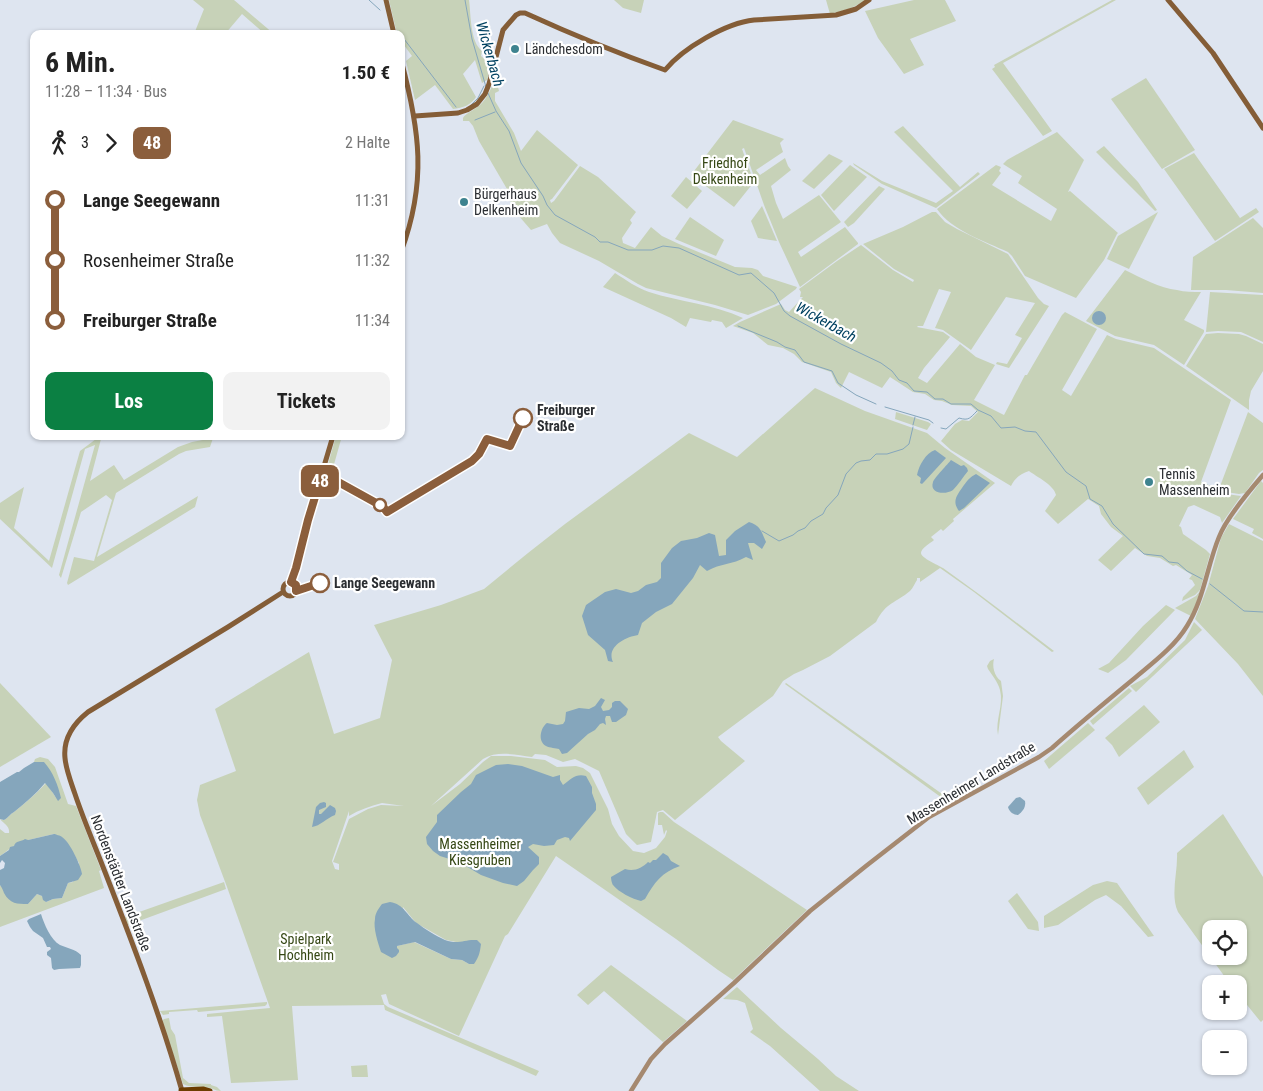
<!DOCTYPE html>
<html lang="de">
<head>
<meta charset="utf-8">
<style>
  :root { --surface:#fff; --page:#f2f2f2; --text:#222; --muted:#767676; --accent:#0b8043 }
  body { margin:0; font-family:"Roboto Condensed",sans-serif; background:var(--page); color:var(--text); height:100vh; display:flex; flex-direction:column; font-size:19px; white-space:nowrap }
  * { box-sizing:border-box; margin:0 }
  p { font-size:16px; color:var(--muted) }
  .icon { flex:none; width:28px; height:28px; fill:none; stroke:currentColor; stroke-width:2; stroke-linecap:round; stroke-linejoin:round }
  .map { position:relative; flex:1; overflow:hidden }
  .details { position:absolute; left:30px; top:30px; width:375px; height:410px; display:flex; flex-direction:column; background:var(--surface); border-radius:10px; box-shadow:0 1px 4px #0004 }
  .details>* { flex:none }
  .badge { padding:0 10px; border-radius:8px; font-size:18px; line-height:32px }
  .tools { position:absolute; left:1202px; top:920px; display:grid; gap:10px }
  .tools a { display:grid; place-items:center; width:45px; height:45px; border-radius:10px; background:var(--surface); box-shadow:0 1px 4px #0004; font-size:25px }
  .map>.badge { position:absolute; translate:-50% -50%; box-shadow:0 0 0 2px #fff }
  .legs { display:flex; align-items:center; gap:8px; height:55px; padding:0 15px; font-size:16px }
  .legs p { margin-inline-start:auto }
  .overview { display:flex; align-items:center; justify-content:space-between; height:85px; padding:0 15px }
  h1 { font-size:28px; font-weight:700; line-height:38px }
  .action { display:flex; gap:10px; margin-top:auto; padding:10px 15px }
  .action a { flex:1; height:58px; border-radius:10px; background:var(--accent); color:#fff; font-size:20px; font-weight:700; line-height:58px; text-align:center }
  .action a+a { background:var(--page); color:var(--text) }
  ul { padding:0 15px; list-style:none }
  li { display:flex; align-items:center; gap:18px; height:60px; font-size:19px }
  li i { display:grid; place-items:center; width:8px; height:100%; margin:0 6px; background:currentColor }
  li i::after { content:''; width:12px; height:12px; margin:-6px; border:4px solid; border-radius:50%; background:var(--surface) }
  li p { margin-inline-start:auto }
  li:first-child i { background:linear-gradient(#0000 50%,currentColor 0) }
  li:last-child i { background:linear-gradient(currentColor 50%,#0000 0) }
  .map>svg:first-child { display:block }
</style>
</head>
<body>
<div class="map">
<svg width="1263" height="1091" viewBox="0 0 1263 1091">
  <rect width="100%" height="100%" fill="#dee5f0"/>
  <!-- green -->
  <g fill="#c7d2b8" fill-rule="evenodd">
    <path d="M 193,0 L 234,0 L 274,34 L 265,34 L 242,14 L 225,34 L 194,34 L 204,9 Z"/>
    <path d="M 389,0 L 469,0 C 471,15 470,42 482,51 L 481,56 L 489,63 L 490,60 L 492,62 L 487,80 L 482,83 L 475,60 L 463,74 L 476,97 C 471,105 463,108 453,109 L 435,85 L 415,100 L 406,61 L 412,56 L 401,41 L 401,34 L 397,34 Z"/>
    <path d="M 614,0 L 644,0 L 641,13 L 623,8 Z"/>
    <path d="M 826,0 L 865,0 C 854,8 843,11 830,14 Z"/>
    <path d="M 914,0 L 945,0 L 956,21 L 910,39 L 924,65 L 904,74 L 878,38 L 865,11 Z"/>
    <path d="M 1112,0 L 1116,0 L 1003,63 L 1052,131 L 1043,136 L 992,69 L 995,67 L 994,65 Z"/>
    <path d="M 1146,78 L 1195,150 L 1162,169 L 1111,99 Z"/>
    <path d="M 495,80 L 496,80 L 499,91 L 495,93 L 495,101 L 514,133 L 521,151 L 537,130 L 578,165 L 552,199 L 550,200 L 551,203 L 554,201 L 580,166 L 598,177 L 636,212 L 630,220 L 632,223 L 622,238 L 623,243 L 635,248 L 651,227 L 662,236 L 679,244 L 735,267 L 752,268 L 758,270 L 763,276 L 797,287 L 796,289 L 776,304 L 748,315 L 715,305 L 646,288 L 638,284 L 599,261 L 560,243 L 552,233 L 547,224 L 531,230 L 518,215 L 517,212 L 514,213 L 507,189 L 479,141 L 473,126 L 469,121 L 463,121 L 463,118 C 466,113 471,112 476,108 C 486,102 490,90 495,80 Z"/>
    <path d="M 733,120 L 784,139 L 780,143 L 783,152 L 756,170 L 760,175 L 785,158 L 788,166 L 791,170 L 771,186 L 776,203 L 783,219 L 819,195 L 841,222 L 798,252 L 801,257 L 845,227 L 858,243 L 858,244 L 800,287 L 779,242 L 764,205 L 744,148 L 742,149 L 754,182 L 734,207 L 691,175 Z"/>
    <path d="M 903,126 L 960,187 L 978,172 L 980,174 L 936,208 L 882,184 L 854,165 L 853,163 L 882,181 L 936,203 L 953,191 L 894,132 Z"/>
    <path d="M 1057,132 L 1084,160 L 1068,192 L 1070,191 L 1118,233 L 1117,234 L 1104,260 L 1076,298 L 1025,276 L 1012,256 L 1008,252 C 986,242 951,230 937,209 L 996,165 L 1001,167 L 999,171 L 1001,173 L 992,185 L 1051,221 L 1057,209 L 1018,183 L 1022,176 L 1003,164 L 1007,160 Z"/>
    <path d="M 1104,146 L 1138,182 L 1157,210 L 1155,211 L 1096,152 Z"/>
    <path d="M 1194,153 L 1240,218 L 1256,208 L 1259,212 L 1215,241 L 1164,169 Z"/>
    <path d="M 829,154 L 843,161 L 814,189 L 802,181 Z"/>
    <path d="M 850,165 L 867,177 L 834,211 L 821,195 Z"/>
    <path d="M 686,177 L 702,191 L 687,209 L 671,196 Z"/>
    <path d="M 879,186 L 885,189 L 854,223 L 848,227 L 844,222 Z"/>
    <path d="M 762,206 L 777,241 L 758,238 L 751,221 Z"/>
    <path d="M 932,212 L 936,212 L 945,222 L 957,229 L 1008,254 L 1038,298 L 1044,304 L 1049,306 L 1009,368 L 996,364 L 997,362 L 1007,364 L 1022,338 L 1015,335 L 1035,303 L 1006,297 L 971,350 L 943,330 L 935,328 L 951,292 L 939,289 L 923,326 L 918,326 L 917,327 L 943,332 L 950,337 L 924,368 L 918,378 L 927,383 L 960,344 L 976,357 L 995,365 L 974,400 L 1004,415 L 1025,375 L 1027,375 L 1062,315 L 1065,312 L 1097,329 L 1062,390 L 1071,396 L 1107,335 L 1116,339 L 1154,348 L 1231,400 L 1201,482 L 1219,489 L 1248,412 L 1263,423 L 1263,470 L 1259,473 L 1245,493 L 1239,494 L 1226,492 L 1226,494 L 1241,496 L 1222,523 L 1220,517 L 1194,505 L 1188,507 L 1179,526 L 1181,527 L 1183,534 L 1206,550 L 1210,554 L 1200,590 L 1195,595 L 1182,601 L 1183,597 L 1195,585 L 1192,580 L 1189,579 L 1192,575 L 1176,565 L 1173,566 L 1160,558 L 1147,556 L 1135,548 L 1111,571 L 1098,560 L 1123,536 L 1111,527 L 1101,514 L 1099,506 L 1088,499 L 1058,524 L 1045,511 L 1056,495 C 1054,485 1037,477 1029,471 C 1020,474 1015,478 1011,486 L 951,450 L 941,441 L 955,424 L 962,420 L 969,421 L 978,412 L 971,406 L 952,405 L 942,401 L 934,400 L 925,394 L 913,392 L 890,377 L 882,388 L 849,372 L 841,388 L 836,383 L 831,372 L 802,362 L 794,354 L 783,348 L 768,345 L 753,333 L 733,326 L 740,322 L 781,304 L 785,310 L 789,312 L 803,297 L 800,297 L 801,292 L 799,289 L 837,261 L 861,245 L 893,270 L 913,282 L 914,280 L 894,269 L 863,244 L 903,227 Z"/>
    <path d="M 1158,212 L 1129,269 L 1107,259 L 1118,236 Z"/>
    <path d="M 690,217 L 724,240 L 716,256 L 675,239 Z"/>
    <path d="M 1253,218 L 1263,228 L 1263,293 L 1226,290 L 1191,290 L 1193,257 Z"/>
    <path d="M 1125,270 C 1141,278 1160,288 1177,290 C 1185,292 1193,292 1201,292 L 1184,320 L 1204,330 L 1204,332 L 1184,365 L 1154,345 L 1115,336 L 1086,321 Z"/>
    <path d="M 615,273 C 626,280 637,288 649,292 C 680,302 713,304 743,318 L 726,328 L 722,322 L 712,320 L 711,322 L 690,318 L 686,327 L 671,318 L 603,287 Z"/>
    <path d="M 1210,292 L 1263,295 L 1263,342 L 1241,332 L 1218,331 L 1206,332 Z"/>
    <path d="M 1218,333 L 1239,334 L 1246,336 L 1263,344 L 1263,371 L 1251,391 L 1249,400 L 1249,410 L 1186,366 L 1206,334 Z"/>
    <path d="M 815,388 L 865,411 L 927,433 L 945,448 L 995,483 L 953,519 L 954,521 L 943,531 L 941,529 L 931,537 L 934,540 C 931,543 921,548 921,553 C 921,558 938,565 943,568 C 981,595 1017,623 1054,651 L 1052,652 L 974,592 L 940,568 L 920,582 L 920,578 L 917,578 L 917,580 C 915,583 913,588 910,591 C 896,603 886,602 876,622 L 830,656 L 803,670 L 794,674 L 783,681 L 773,696 L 718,737 L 721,741 L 745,761 L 675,820 L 663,810 L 657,812 L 651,842 L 637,845 L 626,834 L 599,771 L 575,759 L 563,762 L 546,755 L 535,754 L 532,757 C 516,755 498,750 483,759 L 431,806 L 460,784 L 483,762 L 491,756 L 511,756 L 545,760 L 557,767 L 576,766 L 583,768 L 590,773 L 608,809 L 612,824 L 619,836 L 633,851 L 644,853 L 656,848 L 665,837 L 667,831 L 666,830 L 664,835 L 662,825 L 658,825 L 658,813 L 660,812 L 663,812 L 674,822 L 807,910 L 733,980 L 718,970 L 676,939 L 556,856 L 508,934 L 505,936 L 459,1036 L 389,1004 L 386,994 L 381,995 L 384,1004 L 388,1007 L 539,1071 L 536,1076 L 385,1010 L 384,1005 L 292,1006 L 298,1080 L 231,1083 L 222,1016 L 207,1017 L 207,1014 L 270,1008 L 227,887 L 200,815 L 197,800 L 200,785 L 236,771 L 215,709 L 309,652 L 334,734 L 380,718 L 392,660 L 374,625 L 441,605 L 484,589 L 528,553 L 565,524 L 689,433 L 737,457 ZM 382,803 L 404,806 L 381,805 L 368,809 L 349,819 L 333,862 L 339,864 L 339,870 L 335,869 L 332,861 L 349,811 L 349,816 C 359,810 370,806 382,803 ZM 403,907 L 416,923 L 446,940 L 461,943 L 469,964 L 462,960 L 451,959 L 414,942 L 397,946 L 396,948 Z"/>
    <path d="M 896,412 L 928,422 L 931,424 L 927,430 L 924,429 L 895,419 Z"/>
    <path d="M 100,436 L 105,436 L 101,439 L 90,481 L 114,465 L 124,480 L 178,447 L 192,442 L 213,438 L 210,447 L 186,451 L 179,454 L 116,493 L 97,557 L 198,496 L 195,507 L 68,585 L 67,583 L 74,557 L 94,561 L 112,500 L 106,495 L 81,512 L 61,578 L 59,575 L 95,445 L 85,449 L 52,568 L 0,519 L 0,503 L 24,487 L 14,528 L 49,561 L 80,451 Z"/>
    <path d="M 336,436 L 342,436 L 331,475 L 329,473 L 327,468 Z"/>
    <path d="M 1261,481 L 1263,483 L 1263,539 L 1252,533 L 1254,529 L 1233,519 Z"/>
    <path d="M 1229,524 L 1263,541 L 1263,696 L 1238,664 L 1195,619 L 1208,586 L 1221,538 Z"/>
    <path d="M 1200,591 L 1195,607 L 1191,616 L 1175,608 L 1196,596 Z"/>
    <path d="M 1166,605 L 1175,610 L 1126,660 L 1108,673 L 1098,669 L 1109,663 L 1143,626 Z"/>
    <path d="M 1194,622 L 1202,630 L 1136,692 L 1130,686 L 1147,677 L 1185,640 Z"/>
    <path d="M 994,659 C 992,666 994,676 1001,681 L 1003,696 L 998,735 C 995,720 1004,705 1000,690 C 998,682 992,675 988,669 L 987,666 L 990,661 Z"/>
    <path d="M 0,683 L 51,737 L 0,767 Z"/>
    <path d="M 786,683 L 952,801 L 949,803 L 785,684 Z"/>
    <path d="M 1129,688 L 1132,691 L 1093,725 L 1090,721 Z"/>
    <path d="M 1144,705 L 1160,722 L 1119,757 L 1112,745 L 1105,738 Z"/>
    <path d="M 1088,723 L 1095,730 L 1049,769 L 1044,761 Z"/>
    <path d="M 1184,750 L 1194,767 L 1148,805 L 1137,788 Z"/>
    <path d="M 40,757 L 48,759 L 55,767 L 68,804 L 76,806 L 101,870 L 99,871 L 104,888 L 0,927 L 0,885 L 3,888 L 4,892 L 28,904 L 37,894 L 42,896 L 46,902 L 53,899 L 62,898 L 68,883 L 73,882 L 79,863 L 66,841 L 54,834 L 28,840 C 18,841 9,850 0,856 L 0,829 L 5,833 L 9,833 C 10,826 4,824 0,819 L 4,820 C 8,818 10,814 14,812 C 25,803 36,794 46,783 L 53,793 L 56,798 L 44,762 L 34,762 L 35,759 Z"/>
    <path d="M 1223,814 L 1263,877 L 1263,1020 L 1261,1022 L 1260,1021 L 1239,995 L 1239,984 L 1230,984 L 1178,912 C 1170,895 1178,872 1177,853 ZM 1211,929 L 1239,929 L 1239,956 L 1211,956 Z"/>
    <path d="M 1107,881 L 1117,883 L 1154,936 L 1148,937 L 1121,906 L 1106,895 L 1095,900 L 1058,925 L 1044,928 L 1044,916 L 1093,885 Z"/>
    <path d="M 224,882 L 226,889 L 128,925 L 125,917 Z"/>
    <path d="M 1017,893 L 1038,922 L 1039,931 L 1028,929 L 1008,901 Z"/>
    <path d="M 611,965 L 687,1021 L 663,1042 L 604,991 L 588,1005 L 577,995 Z"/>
    <path d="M 737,987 L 781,1028 L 818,1059 L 836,1076 L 859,1091 L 820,1091 L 770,1046 L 750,1032 L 753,1029 L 745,1003 L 737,1000 L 723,999 Z"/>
    <path d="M 267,1002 L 267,1004 L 265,1006 L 198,1012 L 197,1010 L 169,1012 L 169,1014 L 163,1015 L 160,1011 Z"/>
    <path d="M 169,1018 L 171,1029 L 175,1035 L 183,1078 L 189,1083 L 211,1084 L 211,1085 L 217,1087 L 221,1091 C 215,1091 211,1087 204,1087 C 197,1086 190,1088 183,1084 L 162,1021 L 164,1019 Z"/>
    <path d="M 367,1065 L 368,1077 L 352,1077 L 351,1066 Z"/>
  </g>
  <!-- water -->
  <g fill="#85a6bc">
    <circle cx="1099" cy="318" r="7"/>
    <path d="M 935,450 L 946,458 L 924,482 L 922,484 L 920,483 L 921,478 L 917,475 C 919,465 926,453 935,450 Z"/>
    <path d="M 951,460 L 961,466 L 964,465 L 967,468 L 968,471 C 963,477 958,485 953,490 C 946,495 929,494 933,482 C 935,477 948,464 951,460 Z"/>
    <path d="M 976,474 L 990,483 L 964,508 L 959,511 C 951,501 958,494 964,485 C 968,480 970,477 976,474 Z"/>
    <path d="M 749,522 C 761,526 761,531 766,542 L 762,549 L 754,543 L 748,543 L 753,560 L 746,557 C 732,565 721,563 707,571 L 700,565 L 693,578 L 672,604 L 656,612 L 642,623 L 638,635 C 625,637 606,647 613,662 L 608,661 L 605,650 L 588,635 L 582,616 L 586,605 L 605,592 L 616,589 L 631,593 L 638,591 L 646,585 L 657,582 L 661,578 L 661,563 L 672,548 L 681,541 L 697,538 L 709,533 L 715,535 L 719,556 L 726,555 L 726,540 L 735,531 Z"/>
    <path d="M 601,698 L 605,700 L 601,707 L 603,711 L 609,710 L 612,707 L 612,703 L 615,701 L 620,701 L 628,709 L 626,715 L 616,722 L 612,722 L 610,716 L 606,716 L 605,719 L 606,725 L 603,723 L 600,724 L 595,730 L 588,734 L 567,753 L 562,754 L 559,749 C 556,748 550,748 546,746 C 537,741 541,727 547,723 L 557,725 L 563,724 L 565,721 L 566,712 L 579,708 L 589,709 L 595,706 Z"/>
    <path d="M 34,762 L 44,762 C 53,772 58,785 61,798 L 58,801 L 53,793 L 45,783 C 36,794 25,803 14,812 C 10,814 8,818 4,820 L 0,819 L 0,782 L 17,772 L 19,772 L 24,768 Z"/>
    <path d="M 508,764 L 522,766 L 553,777 L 560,775 L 560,780 L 563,785 C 571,779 576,773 586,776 L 592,787 L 592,793 L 596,804 L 596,810 L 570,841 L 569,838 L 565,837 L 557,840 L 554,845 L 544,846 L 533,844 L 528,847 L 539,857 L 539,864 L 533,870 L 524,881 L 517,886 L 503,883 L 481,875 L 459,862 L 440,856 L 433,851 L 427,844 L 426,837 L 437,822 L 437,815 L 461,792 L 471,784 L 476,775 L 496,765 Z"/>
    <path d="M 1020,797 L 1025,801 C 1026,807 1023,811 1018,815 C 1014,815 1009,812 1008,807 L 1016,798 Z"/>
    <path d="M 324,802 L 326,803 L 326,807 L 319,810 L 319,814 L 321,814 L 330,805 L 335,808 L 336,811 L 335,815 C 327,818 320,826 312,827 L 316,807 L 320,803 Z"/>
    <path d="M 54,834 C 55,834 61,836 62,837 C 70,842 81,866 82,874 L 78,880 L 68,883 L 62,898 L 53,899 L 46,902 L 43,900 L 42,896 L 37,894 L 28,904 C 17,904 10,904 4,893 C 3,890 2,888 0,885 L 0,870 L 4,868 L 5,863 L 2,860 L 0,863 L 0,856 L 9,850 L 10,847 L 14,846 C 16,840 21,842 25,839 L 28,840 Z"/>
    <path d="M 663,853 L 668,856 L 671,861 L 680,866 C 662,872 654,883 645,899 L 641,901 C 633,899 618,892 613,885 C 612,884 611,879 611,877 L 625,869 C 634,872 642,868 648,862 L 650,863 L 653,860 L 656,860 Z"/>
    <path d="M 390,902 C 404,904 407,916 417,923 C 425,929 436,936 445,940 C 459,945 464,939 477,940 L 481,944 C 480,952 479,957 474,964 L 469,964 L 462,960 L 451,959 L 415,942 L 397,946 L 397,948 L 399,950 L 399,952 L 396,956 L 392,958 L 381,952 C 378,943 373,928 375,919 C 375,913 379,908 382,904 Z"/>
    <path d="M 41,914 C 44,924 51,940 60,945 C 67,948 75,949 81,955 L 81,965 L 80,968 L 59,969 L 54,970 L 52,968 L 51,958 L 47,955 L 47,952 L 51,949 L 50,947 L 47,947 L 43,938 L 33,931 L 30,927 L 27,921 L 29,919 Z"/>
  </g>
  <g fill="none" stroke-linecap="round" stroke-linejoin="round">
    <!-- stream -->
    <g stroke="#85a6bc" stroke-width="1">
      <path d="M 369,0 L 380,10"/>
      <path d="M 465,0 L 472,39 L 486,87"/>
      <path d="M 398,31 L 400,34"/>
      <path d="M 401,35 L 456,107"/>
      <path d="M 488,93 L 496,111 L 509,131 L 521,163 L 543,196 L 547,205 L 555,215 L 595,237 L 600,242 L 608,242 L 628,250 L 652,250 L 663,246 L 679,248 L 739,275 L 751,273 L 774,293 L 784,311 L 790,316 L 841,344 L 881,363 L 892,371 L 899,380 L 907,383 L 914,391 L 927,392 L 935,399 L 943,399 L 951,404 L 971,404 L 978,410 L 991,416 L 1001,428 L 1015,427 L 1025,431 L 1036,432 L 1066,472 L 1086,486 L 1090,499 L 1102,506 L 1113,524 L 1144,554 L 1162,556 L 1169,562 L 1178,563 L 1187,571 L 1202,579"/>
      <path d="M 471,105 L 478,98 L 484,86"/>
      <path d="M 475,120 L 495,112"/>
      <path d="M 738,326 L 777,342 L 785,347 L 795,350 L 804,362 L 832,371 L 838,383 L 856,395 L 876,404"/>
      <path d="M 885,407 L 929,420 L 933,423"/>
      <path d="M 913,425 L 915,417"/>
      <path d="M 941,428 L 946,429 L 959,418 C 969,421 970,418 977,411"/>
      <path d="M 762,531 L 779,541 L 793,535 L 798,531 L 805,528 L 811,521 L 823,514 L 826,508 L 838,495 L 846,474 L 856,463 L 861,461 L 870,460 L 876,454 L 887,454 L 903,449 L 909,444 L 913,427"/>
      <path d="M 1210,584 L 1244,611 L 1263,612"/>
    </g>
    <!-- tertiary -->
    <path stroke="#a58970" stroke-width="4.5" d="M 631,1091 L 651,1059 L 665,1044 L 734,983 L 810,911 L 866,866 L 929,817 L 1039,757 L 1052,748 C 1080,723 1108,700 1136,677 C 1154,662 1175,646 1187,626 C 1204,599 1207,566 1219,537 C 1226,519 1250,490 1263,475"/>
    <!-- secondary -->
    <g stroke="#845d37" stroke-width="5">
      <path d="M 386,0 L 394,34"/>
      <path d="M 1168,0 L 1213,53 L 1263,128"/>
      <path d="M 401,60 C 420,131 427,182 401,252"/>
      <path d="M 415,116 L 458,113 L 467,110 L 477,104 L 485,94 L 489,84 L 503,30 L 516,15 L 520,13 L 525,13 C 571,34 617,53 665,70 C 683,48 726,23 754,20 L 836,15 L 856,9 L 869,0"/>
      <circle cx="290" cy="589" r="7"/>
      <path d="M 291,582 L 296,568 L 308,520 L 333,436"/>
      <path d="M 182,1091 C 161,1017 133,944 105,872 C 95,846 84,821 75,794 C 71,782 66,770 65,758 C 63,739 73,724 88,712 L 228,627 L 283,592"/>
    </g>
    <!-- primary -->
    <path stroke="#6c3d00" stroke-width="5" d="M 181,1090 L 203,1089 L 210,1091"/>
  </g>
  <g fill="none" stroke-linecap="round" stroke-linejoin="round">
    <defs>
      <path id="line-1" d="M 320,583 L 296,591 L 296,585 L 291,582 L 296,568 L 308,520 L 322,474 L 331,478 L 378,504 L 384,508 L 387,512 L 472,461 L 479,454 L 487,439 L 510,446 L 523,418"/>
    </defs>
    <!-- line-1 casing -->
    <use href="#line-1" stroke="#fff" stroke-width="11"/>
    <!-- line-1 -->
    <use href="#line-1" stroke="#8b5e3c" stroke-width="8"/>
  </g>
  <!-- markers -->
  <g fill="#3e838f" stroke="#fff" stroke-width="2">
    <circle cx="515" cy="49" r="5"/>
    <circle cx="464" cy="202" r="5"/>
    <circle cx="1149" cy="482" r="5"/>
  </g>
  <g fill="#fff" stroke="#8b5e3c" stroke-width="2.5">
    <circle cx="523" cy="418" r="9"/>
    <circle cx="380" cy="505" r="6"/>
    <circle cx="320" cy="583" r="9"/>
  </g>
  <g text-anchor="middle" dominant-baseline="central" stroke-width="4.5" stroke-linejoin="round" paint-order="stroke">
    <!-- poi labels -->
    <g font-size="14" fill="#2b2e32" stroke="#fff" text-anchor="start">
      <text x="525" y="49">Ländchesdom</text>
      <text x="474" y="194">Bürgerhaus<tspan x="474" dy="16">Delkenheim</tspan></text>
      <text x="1159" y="474">Tennis<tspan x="1159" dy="16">Massenheim</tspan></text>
    </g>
    <!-- park labels -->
    <g font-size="14" fill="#354714" stroke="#fff">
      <text x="725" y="163">Friedhof<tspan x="725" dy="16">Delkenheim</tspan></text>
      <text x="480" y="844">Massenheimer<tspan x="480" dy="16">Kiesgruben</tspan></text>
      <text x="306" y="939">Spielpark<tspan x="306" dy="16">Hochheim</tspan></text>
    </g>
    <!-- stop labels -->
    <g font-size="14" font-weight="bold" fill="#2b2e32" stroke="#fff" text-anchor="start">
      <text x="537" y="410">Freiburger<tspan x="537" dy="16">Straße</tspan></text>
      <text x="334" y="583">Lange Seegewann</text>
    </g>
    <!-- street labels -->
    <g font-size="14" fill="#2b2e32" stroke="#fff">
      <text transform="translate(971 783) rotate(-31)">Massenheimer Landstraße</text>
      <text transform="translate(121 883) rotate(69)">Nordenstädter Landstraße</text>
    </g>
    <!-- water labels -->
    <g font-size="15" font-style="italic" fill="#004160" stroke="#fff">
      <text transform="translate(490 54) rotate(74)">Wickerbach</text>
      <text transform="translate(826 322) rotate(29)">Wickerbach</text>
    </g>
  </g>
</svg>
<div class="tools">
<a><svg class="icon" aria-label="locate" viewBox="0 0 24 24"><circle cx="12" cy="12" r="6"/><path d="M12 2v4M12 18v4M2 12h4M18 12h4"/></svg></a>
<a>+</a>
<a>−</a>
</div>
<b class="badge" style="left:320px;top:481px;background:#8b5e3c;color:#fff">48</b>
<section class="details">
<div class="overview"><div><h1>6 Min.</h1><p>11:28 – 11:34 · Bus</p></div><b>1.50 €</b></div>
<div class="legs"><svg class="icon" aria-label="walk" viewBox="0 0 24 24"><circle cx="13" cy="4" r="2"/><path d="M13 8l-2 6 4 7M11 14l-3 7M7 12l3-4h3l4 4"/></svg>3<svg class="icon" aria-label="forward" viewBox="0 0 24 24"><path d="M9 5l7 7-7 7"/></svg><b class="badge" style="background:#8b5e3c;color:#fff">48</b><p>2 Halte</p></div>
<ul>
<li><i style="color:#8b5e3c"></i><b>Lange Seegewann</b><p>11:31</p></li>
<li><i style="color:#8b5e3c"></i><span>Rosenheimer Straße</span><p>11:32</p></li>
<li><i style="color:#8b5e3c"></i><b>Freiburger Straße</b><p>11:34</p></li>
</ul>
<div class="action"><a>Los</a><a>Tickets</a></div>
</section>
</div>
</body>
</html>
